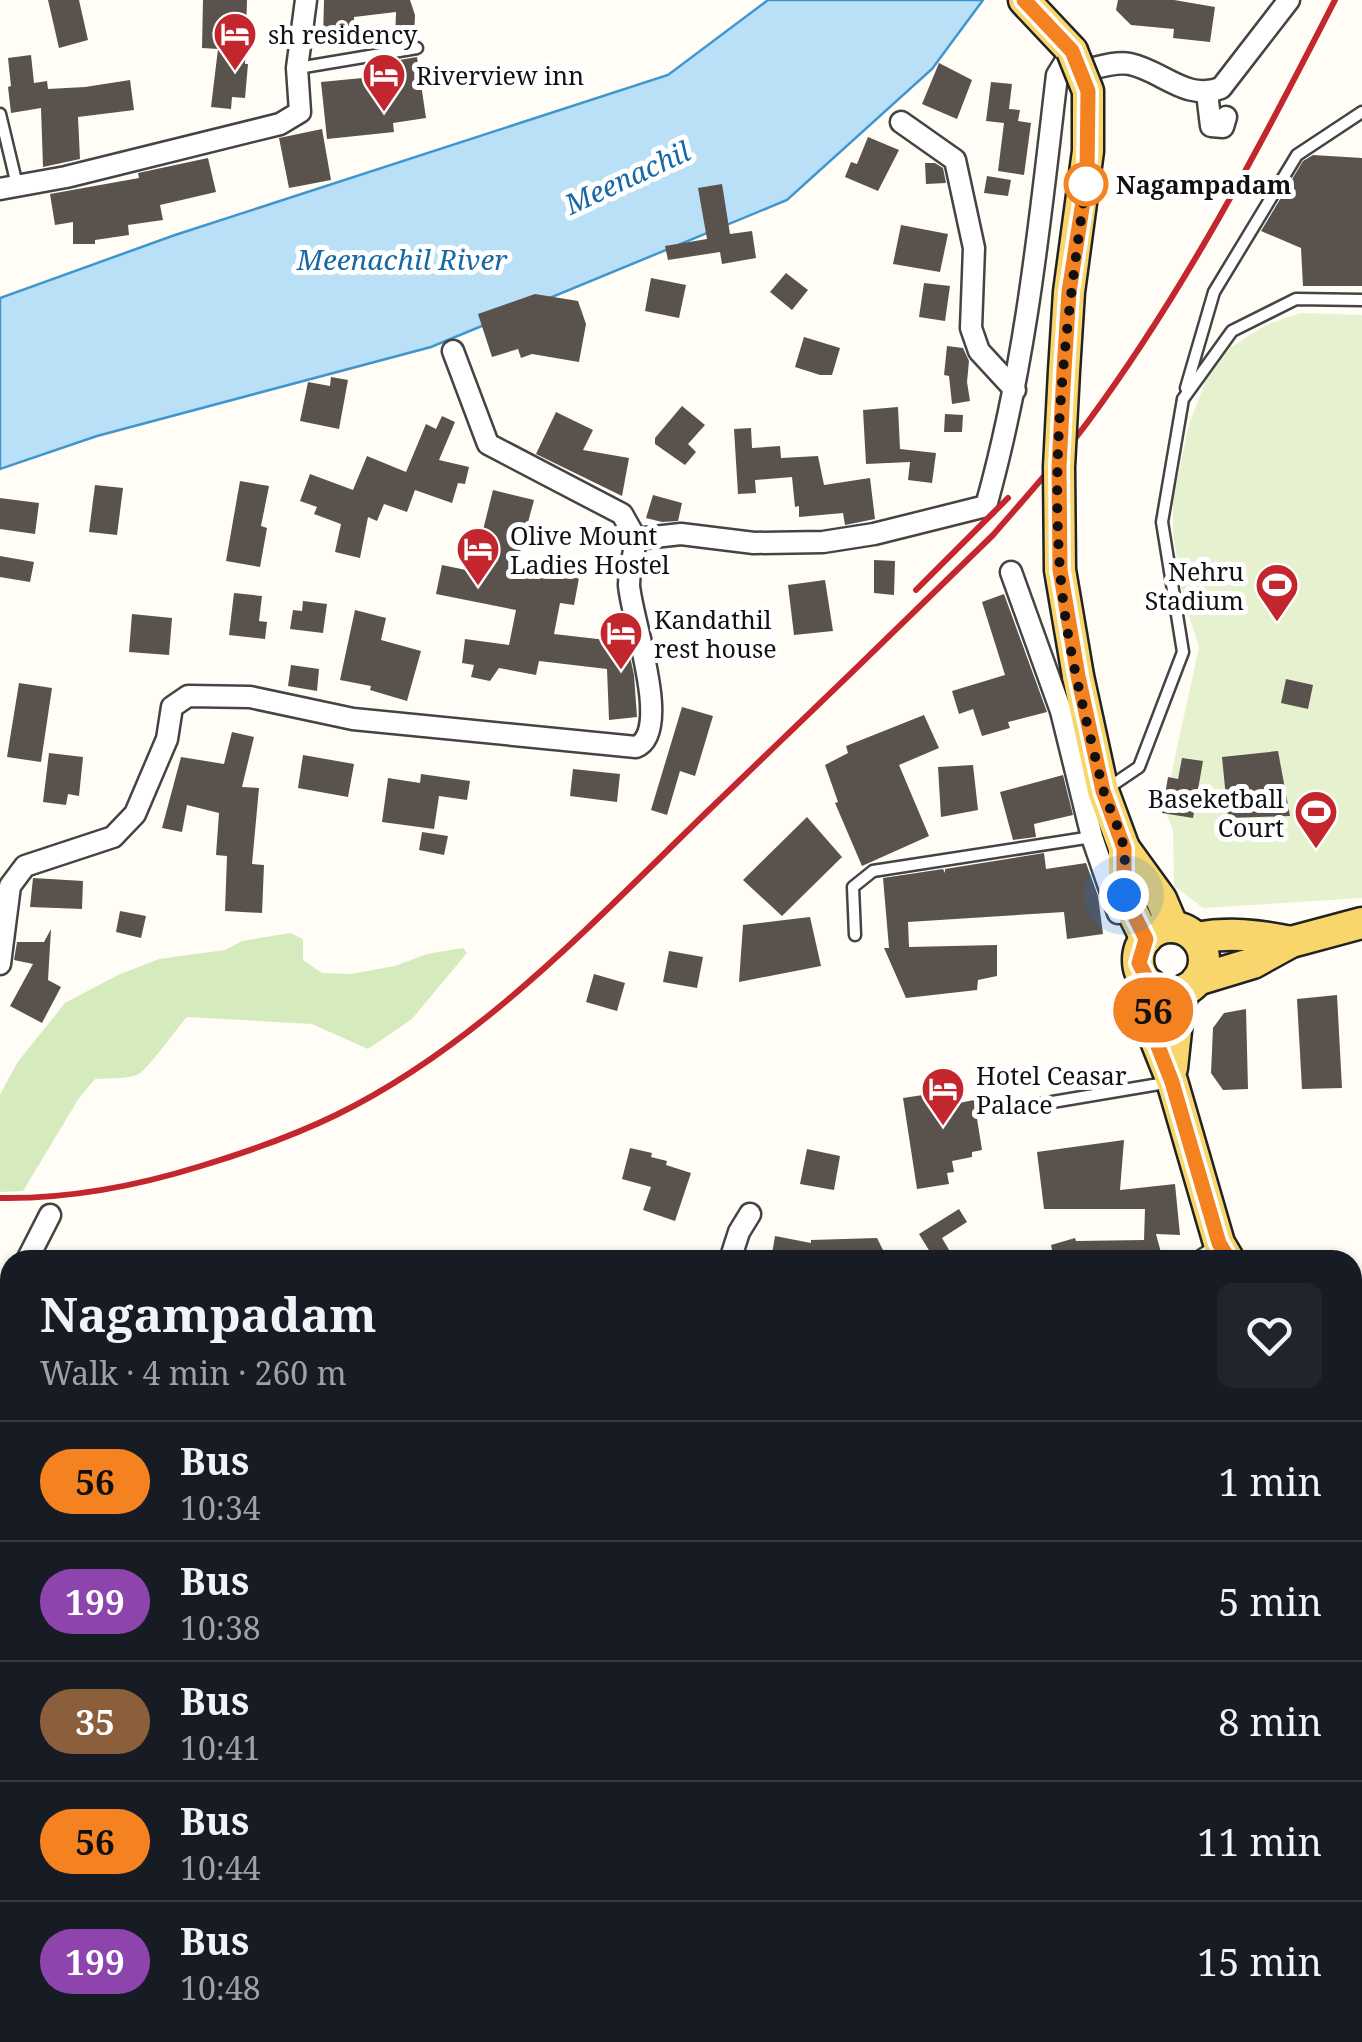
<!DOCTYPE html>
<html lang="en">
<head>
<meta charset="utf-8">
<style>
  :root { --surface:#171b24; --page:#20242c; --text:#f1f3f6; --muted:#9ea1a6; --line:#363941 }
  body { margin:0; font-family:"Noto Serif",serif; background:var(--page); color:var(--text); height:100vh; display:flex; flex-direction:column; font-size:38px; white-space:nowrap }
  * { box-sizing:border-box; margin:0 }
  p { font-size:32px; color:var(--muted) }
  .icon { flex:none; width:55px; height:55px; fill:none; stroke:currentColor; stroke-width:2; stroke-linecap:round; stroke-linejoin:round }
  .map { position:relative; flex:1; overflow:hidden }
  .sheet { position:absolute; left:0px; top:1250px; width:1362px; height:792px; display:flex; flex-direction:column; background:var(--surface); border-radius:30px 30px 0 0; box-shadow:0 2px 8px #0004 }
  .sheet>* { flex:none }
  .badge { padding:0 20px; border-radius:32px; font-size:35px; line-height:65px }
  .you { position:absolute; width:50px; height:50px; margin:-25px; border:8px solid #fff; border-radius:50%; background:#1a73e8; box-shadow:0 0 0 15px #1a73e833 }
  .map>.badge { position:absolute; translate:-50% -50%; box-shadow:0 0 0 5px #fff }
  .round { display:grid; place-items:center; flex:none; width:105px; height:105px; border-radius:15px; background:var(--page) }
  .headline { display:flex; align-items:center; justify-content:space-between; height:170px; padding:0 40px }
  h1 { font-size:48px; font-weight:700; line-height:75px }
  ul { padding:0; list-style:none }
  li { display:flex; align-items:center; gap:30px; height:120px; padding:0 40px; border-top:2px solid var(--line) }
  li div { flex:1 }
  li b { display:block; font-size:38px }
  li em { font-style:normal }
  li .badge { min-width:110px; font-weight:700; text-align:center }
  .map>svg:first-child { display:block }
</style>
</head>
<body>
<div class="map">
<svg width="1362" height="2042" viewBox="0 0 1362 2042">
  <rect width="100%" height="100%" fill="#fffdf5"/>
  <!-- green -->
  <g fill="#d5ebbd">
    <path d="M 290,933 L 303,939 L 303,960 L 322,973 L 351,974 L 395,966 L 427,954 L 463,948 L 467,953 L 412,1019 L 368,1049 L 312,1024 L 187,1017 C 176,1029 147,1071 137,1075 C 126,1079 107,1078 95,1079 L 79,1098 L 23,1191 L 0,1192 L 0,1095 L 17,1063 L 65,1003 L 118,975 L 159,959 L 225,950 L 242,941 Z"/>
    <path d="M 10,1954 L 10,2032 L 163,2033 L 169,2042 L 0,2042 L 0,1957 Z"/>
  </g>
  <!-- pitch -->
  <path fill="#e6f2cf" d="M 1300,313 L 1362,315 L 1362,898 L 1203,908 L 1174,886 L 1173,830 L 1164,808 L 1199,647 L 1183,598 L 1173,533 L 1173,500 L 1189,424 L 1206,380 L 1230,348 L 1266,325 Z"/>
  <!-- water -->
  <path fill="#b9e0f7" stroke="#3f96cf" stroke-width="2.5" d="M 768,0 L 983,0 L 932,69 L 787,200 L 431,347 L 97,436 L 0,469 L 0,298 L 175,235 L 668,75 Z"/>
  <!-- building -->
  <g fill="#5a524d">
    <path d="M 48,0 L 79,0 L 88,40 L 59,48 Z"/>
    <path d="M 203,0 L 247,0 L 245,64 L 248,64 L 245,98 L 232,97 L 231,109 L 211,107 L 218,49 L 202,48 Z"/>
    <path d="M 324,0 L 410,0 L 415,15 L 414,40 L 395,43 L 396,12 L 354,17 L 354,40 L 323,39 Z"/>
    <path d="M 1118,0 L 1174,0 L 1215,7 L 1210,42 L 1173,38 L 1174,29 L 1131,25 L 1116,10 Z"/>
    <path d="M 31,55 L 34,83 L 47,81 L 48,89 L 85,87 L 130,80 L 134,110 L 78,117 L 80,159 L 43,167 L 41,108 L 11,113 L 8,87 L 11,86 L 8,58 Z"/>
    <path d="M 417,57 L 426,118 L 393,123 L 394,132 L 327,139 L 321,82 L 383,76 L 382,63 Z"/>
    <path d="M 939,63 L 972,80 L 957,119 L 922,104 Z"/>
    <path d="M 991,82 L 1012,84 L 1009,109 L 1020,110 L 1018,121 L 1031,123 L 1024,175 L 998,171 L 1004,123 L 986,121 Z"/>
    <path d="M 322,129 L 331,180 L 289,188 L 279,138 Z"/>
    <path d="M 868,137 L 899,150 L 878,191 L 845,177 L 851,162 L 857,164 Z"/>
    <path d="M 1313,155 L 1362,158 L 1362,286 L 1303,286 L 1301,248 L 1261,231 L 1303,161 Z"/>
    <path d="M 208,158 L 216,192 L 160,205 L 163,220 L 128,225 L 129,235 L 95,240 L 95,244 L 73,244 L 73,222 L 55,225 L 50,194 L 139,178 L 138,173 Z"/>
    <path d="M 925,163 L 935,163 L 943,168 L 946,183 L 926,184 Z"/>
    <path d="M 987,176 L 1011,180 L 1008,196 L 984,193 Z"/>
    <path d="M 722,184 L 730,234 L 752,231 L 756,258 L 722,264 L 720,252 L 668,260 L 665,246 L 707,239 L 698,188 Z"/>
    <path d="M 901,225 L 948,234 L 940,272 L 893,264 Z"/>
    <path d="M 786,273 L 808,290 L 792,310 L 770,292 Z"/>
    <path d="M 651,278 L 686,285 L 679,318 L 645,311 Z"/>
    <path d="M 924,283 L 950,286 L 945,321 L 919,317 Z"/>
    <path d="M 535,294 L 578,301 L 586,324 L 579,362 L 532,354 L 521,358 L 518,349 L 492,357 L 478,314 Z"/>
    <path d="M 804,337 L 840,348 L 832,375 L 820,375 L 795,367 Z"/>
    <path d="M 947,346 L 963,348 L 969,361 L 967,382 L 970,401 L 952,404 L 949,376 L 944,375 Z"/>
    <path d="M 331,377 L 348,380 L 339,429 L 300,421 L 308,382 L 330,386 Z"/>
    <path d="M 682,406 L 705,425 L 688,444 L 696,452 L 685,465 L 655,444 L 655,438 Z"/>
    <path d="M 898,407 L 900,449 L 936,453 L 932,483 L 908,480 L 910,462 L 866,464 L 863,410 Z"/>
    <path d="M 556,412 L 593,430 L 583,450 L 629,458 L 622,496 L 536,454 Z"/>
    <path d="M 945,414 L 963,415 L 962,432 L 944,432 Z"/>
    <path d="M 442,416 L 455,422 L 439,460 L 469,467 L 465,484 L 458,483 L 452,503 L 415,490 L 407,512 L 384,504 L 377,521 L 368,517 L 360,558 L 335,552 L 341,524 L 314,514 L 317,507 L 300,501 L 310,474 L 353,490 L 367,456 L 406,472 L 426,424 L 436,429 Z"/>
    <path d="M 751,428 L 752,448 L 780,446 L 781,458 L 818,456 L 824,485 L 870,478 L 875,519 L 845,525 L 843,513 L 799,517 L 799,506 L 795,507 L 792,477 L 755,480 L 756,493 L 738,494 L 734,429 Z"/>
    <path d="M 240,481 L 269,486 L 261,526 L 267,528 L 260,567 L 226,561 Z"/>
    <path d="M 95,485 L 123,488 L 117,535 L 89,532 Z"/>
    <path d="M 493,490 L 534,500 L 516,567 L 579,578 L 574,605 L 560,603 L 554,634 L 606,640 L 606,626 L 623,624 L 634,675 L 637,717 L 609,720 L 607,669 L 539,661 L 536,675 L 499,668 L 490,681 L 471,677 L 474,665 L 462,663 L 465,639 L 509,645 L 516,610 L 436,594 L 442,565 L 466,570 L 475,533 L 482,534 Z"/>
    <path d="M 653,495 L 682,503 L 678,521 L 662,522 L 646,518 Z"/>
    <path d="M 0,498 L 39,503 L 35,534 L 0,529 Z"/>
    <path d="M 0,556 L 34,562 L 30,582 L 0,577 Z"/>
    <path d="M 874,560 L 895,561 L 894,595 L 874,593 Z"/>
    <path d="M 825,580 L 833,631 L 794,635 L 788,585 Z"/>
    <path d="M 234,593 L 262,596 L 259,621 L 267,622 L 265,639 L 229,635 Z"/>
    <path d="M 1004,594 L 1047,712 L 1008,722 L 1010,728 L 982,736 L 973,709 L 959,714 L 952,691 L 1005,675 L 982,602 Z"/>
    <path d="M 303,601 L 327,604 L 323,633 L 290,629 L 293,610 L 302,611 Z"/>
    <path d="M 355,610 L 386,618 L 381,640 L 421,651 L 407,701 L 370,690 L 371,686 L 340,680 Z"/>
    <path d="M 132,614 L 172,618 L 169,655 L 129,652 Z"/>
    <path d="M 291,665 L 319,669 L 317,691 L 288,686 Z"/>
    <path d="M 1286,679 L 1313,685 L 1308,709 L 1281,703 Z"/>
    <path d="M 19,683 L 52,688 L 41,762 L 7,757 Z"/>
    <path d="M 682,707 L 713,716 L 695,776 L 680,771 L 667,815 L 651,810 Z"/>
    <path d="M 924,715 L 939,748 L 899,765 L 929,836 L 862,866 L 835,803 L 838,802 L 825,765 L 848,753 L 846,746 Z"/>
    <path d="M 232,732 L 254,737 L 242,787 L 259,788 L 252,864 L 264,865 L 262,913 L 225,911 L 227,856 L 216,855 L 219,813 L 187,805 L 182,832 L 162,828 L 181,757 L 224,764 Z"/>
    <path d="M 1278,751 L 1290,816 L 1228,818 L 1222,757 Z"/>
    <path d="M 49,753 L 83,757 L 79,796 L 68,794 L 66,805 L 43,802 Z"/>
    <path d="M 303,755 L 354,764 L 348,797 L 298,788 Z"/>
    <path d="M 1182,758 L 1203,761 L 1193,818 L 1162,813 L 1168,777 L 1178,779 Z"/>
    <path d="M 973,765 L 978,810 L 941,817 L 938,767 Z"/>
    <path d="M 573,769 L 620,774 L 617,802 L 570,796 Z"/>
    <path d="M 421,774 L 470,781 L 467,800 L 439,796 L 434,829 L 382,822 L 388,778 L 420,783 Z"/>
    <path d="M 1063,775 L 1073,815 L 1034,824 L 1036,837 L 1013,840 L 1000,792 Z"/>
    <path d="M 807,817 L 842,857 L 782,916 L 743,880 Z"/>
    <path d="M 422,832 L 448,836 L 444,855 L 419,850 Z"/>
    <path d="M 1044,853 L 1046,869 L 1086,863 L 1098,896 L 1103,934 L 1067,939 L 1064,912 L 908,922 L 909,947 L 997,945 L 997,976 L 978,980 L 977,990 L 906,998 L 884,948 L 889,948 L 883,878 L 943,869 L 945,873 L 945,869 Z"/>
    <path d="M 33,878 L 83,881 L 82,909 L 30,907 Z"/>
    <path d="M 120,911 L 146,916 L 141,938 L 116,932 Z"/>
    <path d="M 810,917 L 821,966 L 739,982 L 743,925 Z"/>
    <path d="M 51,929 L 48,980 L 61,987 L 42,1023 L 10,1006 L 33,964 L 14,960 L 17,942 L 44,942 Z"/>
    <path d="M 669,951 L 703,957 L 697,988 L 663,982 Z"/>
    <path d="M 594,974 L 625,983 L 617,1011 L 586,1002 Z"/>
    <path d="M 1337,995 L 1342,1088 L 1302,1089 L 1297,999 Z"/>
    <path d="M 1246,1009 L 1248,1089 L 1223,1090 L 1211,1073 L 1213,1028 L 1224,1013 Z"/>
    <path d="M 956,1090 L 959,1103 L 974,1100 L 982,1150 L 972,1152 L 972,1157 L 952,1161 L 954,1172 L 947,1173 L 949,1184 L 917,1189 L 903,1098 Z"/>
    <path d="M 1124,1140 L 1120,1190 L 1175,1184 L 1180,1235 L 1156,1234 L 1163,1260 L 1054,1260 L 1051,1245 L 1075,1238 L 1076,1241 L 1144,1240 L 1145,1209 L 1044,1209 L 1037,1152 Z"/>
    <path d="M 630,1148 L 652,1153 L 651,1157 L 667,1161 L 666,1165 L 691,1173 L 675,1221 L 643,1210 L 651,1187 L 622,1179 Z"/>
    <path d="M 807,1149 L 840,1156 L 834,1190 L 800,1184 Z"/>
    <path d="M 959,1209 L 967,1222 L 942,1238 L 955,1260 L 935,1260 L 919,1234 Z"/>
    <path d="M 775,1236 L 811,1243 L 811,1240 L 877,1238 L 888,1260 L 771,1260 Z"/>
  </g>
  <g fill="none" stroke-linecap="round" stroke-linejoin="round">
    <defs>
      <g id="lane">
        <path d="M 298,68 L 417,48"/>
        <path d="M 0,114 L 17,185"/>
        <path d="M 1186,388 L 1214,292 L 1297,155 L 1362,112"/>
        <path d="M 1108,788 L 1139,767 L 1183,652 L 1162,522 L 1183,399 L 1232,331 L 1296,299 L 1362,300"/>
        <path d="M 855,935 L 853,887 L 873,871 L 1092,837"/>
        <path d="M 1005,1110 L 1171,1082"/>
        <path d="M 1194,1260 L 1218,1244"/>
        <path d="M 848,2032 L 868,2042"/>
        <path d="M 552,2042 L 556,2032"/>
      </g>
      <g id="street">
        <path d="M 1082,71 C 1096,68 1115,61 1130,64 C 1163,71 1185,101 1221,88 L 1289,0"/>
        <path d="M 1207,93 L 1211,126 L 1223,127 L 1226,117"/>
        <path d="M 901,122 L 955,160 L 974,248 L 971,328 L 979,351 L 1015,390"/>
        <path d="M 0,189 L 66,177 L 280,124 L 300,112 L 297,68 L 306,0"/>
        <path d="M 453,351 L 488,444 L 622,514 L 636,539"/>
        <path d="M 1011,572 L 1061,711 L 1092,837 L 1118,913"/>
        <path d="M 0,964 L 10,886 L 25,866 L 113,837 L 135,814 L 167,739 L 172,707 L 188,696 L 250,697 L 353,719 L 636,747 C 673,732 631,618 629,585 C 629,571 634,554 636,539 L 681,534 L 754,543 L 823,542 L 874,534 L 986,506 C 1026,364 1040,220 1057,75 L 1072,51"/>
        <path d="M 27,1260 L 50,1215"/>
        <path d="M 730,1260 L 739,1232 L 750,1214"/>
        <path d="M 0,1312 L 10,1292"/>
        <path d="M 0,1422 L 10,1425"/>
        <path d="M 314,2042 L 321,2032"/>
      </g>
      <g id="primary">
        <path d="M 1024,0 L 1072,51"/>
        <path d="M 1078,676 L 1103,791 L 1124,848 L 1124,895 L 1146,939"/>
        <path d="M 1124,848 L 1161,899 L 1173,927"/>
        <circle cx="1171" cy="960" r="33"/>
        <path d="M 1196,938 C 1229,932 1258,935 1291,942"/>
        <path d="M 1197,980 L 1253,963 L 1291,942 L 1362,923"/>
        <path d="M 1151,985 L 1156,1041 L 1172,1081 L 1219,1243 L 1229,1260"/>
        <path d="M 1172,1068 L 1179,1003 L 1186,989"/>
        <path d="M 1352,1480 L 1362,1493"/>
      </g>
    </defs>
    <!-- lane casing -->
    <use href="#lane" stroke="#444" stroke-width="15"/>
    <!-- street casing -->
    <use href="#street" stroke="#444" stroke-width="25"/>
    <!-- primary casing -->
    <use href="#primary" stroke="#222" stroke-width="35"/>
    <!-- lane -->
    <use href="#lane" stroke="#fff" stroke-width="10"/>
    <!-- street -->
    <use href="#street" stroke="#fff" stroke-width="20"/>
    <!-- primary -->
    <use href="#primary" stroke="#f9d66b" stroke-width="30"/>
    <!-- rail -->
    <g stroke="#c4262e" stroke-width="6">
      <path d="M 916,590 L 1008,498"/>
      <path d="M 0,1198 C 68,1199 137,1186 201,1166 C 247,1152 293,1136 336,1115 C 480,1045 596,919 710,809 C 805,718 899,627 993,535 C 1025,498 1058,462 1087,423 C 1184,292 1261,145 1335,0"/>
    </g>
    <defs>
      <path id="primary-bridge" d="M 1072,51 L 1088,91 L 1088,151 L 1069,292 L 1064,371 L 1059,467 L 1060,570 L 1078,676"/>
    </defs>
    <!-- primary-bridge casing -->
    <use href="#primary-bridge" stroke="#222" stroke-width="35" stroke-linecap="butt"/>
    <!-- primary-bridge -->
    <use href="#primary-bridge" stroke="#f9d66b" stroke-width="30"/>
  </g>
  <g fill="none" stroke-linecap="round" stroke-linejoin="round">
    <defs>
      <path id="line" d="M 1024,0 L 1072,51 L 1088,91 L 1087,176 L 1069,292 L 1064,370 L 1059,467 L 1060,570 L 1078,676 L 1103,791 L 1124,848 L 1124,895 L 1146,939 L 1139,963 L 1150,985 L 1156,1041 L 1172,1082 L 1219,1243 L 1229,1260"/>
    </defs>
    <!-- line casing -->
    <use href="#line" stroke="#fff" stroke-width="22"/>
    <!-- line -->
    <use href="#line" stroke="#f58220" stroke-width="15"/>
    <!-- walk -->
    <path stroke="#111" stroke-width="10" stroke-dasharray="0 18" d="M 1086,184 L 1087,176 C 1069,305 1050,438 1060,569 C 1065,641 1085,715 1102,785 C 1107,807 1121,828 1124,850 C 1126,864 1124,881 1124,895"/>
  </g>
  <!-- icons -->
  <defs>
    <symbol id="hotel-pin" viewBox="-11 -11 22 30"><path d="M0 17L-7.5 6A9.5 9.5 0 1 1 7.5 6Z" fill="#c4262e" stroke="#fff"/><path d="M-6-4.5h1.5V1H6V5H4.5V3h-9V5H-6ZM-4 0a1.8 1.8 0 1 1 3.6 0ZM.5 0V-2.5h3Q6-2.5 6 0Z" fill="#fff"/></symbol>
    <symbol id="stadium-pin" viewBox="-11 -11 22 30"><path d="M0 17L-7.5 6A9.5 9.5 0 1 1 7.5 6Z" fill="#c4262e" stroke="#fff"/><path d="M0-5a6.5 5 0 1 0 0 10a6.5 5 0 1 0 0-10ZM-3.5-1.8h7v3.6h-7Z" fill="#fff"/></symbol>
  </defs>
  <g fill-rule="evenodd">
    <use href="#hotel-pin" x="210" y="9" width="50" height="68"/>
    <use href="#hotel-pin" x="359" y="50" width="50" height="68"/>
    <use href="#hotel-pin" x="453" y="524" width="50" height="68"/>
    <use href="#stadium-pin" x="1252" y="560" width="50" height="68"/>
    <use href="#hotel-pin" x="596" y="608" width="50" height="68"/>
    <use href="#stadium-pin" x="1291" y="787" width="50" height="68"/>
    <use href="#hotel-pin" x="918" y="1064" width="50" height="68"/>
  </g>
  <!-- markers -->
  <circle fill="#fff" stroke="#f58220" stroke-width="5" cx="1086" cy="184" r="20"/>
  <g text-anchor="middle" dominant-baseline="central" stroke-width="10" stroke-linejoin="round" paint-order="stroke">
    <!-- poi labels -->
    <g font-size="25" fill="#111" stroke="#fff" text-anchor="start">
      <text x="268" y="34">sh residency</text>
      <text x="416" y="75">Riverview inn</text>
      <text x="510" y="535">Olive Mount<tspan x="510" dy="29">Ladies Hostel</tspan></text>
      <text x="1244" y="571" text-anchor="end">Nehru<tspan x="1244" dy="29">Stadium</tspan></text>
      <text x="654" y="619">Kandathil<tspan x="654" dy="29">rest house</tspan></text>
      <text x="1284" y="798" text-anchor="end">Baseketball<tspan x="1284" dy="29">Court</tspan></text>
      <text x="976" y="1075">Hotel Ceasar<tspan x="976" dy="29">Palace</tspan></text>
    </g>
    <!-- stop labels -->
    <g font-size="25" font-weight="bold" fill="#111" stroke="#fff" text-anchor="start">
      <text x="1116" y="184">Nagampadam</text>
    </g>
    <!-- water labels -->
    <g font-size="28" font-style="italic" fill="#1768a6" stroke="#fff">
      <text transform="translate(627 177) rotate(-25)">Meenachil</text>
      <text x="402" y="259">Meenachil River</text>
    </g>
  </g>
</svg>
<div class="you" style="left:1124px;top:895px"></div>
<b class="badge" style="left:1153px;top:1010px;background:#f58220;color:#111">56</b>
<section class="sheet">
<div class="headline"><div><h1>Nagampadam</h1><p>Walk · 4 min · 260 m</p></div><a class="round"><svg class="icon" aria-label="heart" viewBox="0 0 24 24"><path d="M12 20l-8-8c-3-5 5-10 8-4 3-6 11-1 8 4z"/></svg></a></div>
<ul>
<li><span class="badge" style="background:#f58220;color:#111">56</span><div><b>Bus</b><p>10:34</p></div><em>1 min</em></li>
<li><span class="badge" style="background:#8e44ad;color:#fff">199</span><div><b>Bus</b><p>10:38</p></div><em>5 min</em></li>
<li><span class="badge" style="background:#8b5e3c;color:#fff">35</span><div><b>Bus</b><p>10:41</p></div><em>8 min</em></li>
<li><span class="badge" style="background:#f58220;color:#111">56</span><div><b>Bus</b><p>10:44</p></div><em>11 min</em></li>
<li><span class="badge" style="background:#8e44ad;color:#fff">199</span><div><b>Bus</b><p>10:48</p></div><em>15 min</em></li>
</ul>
</section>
</div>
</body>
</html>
